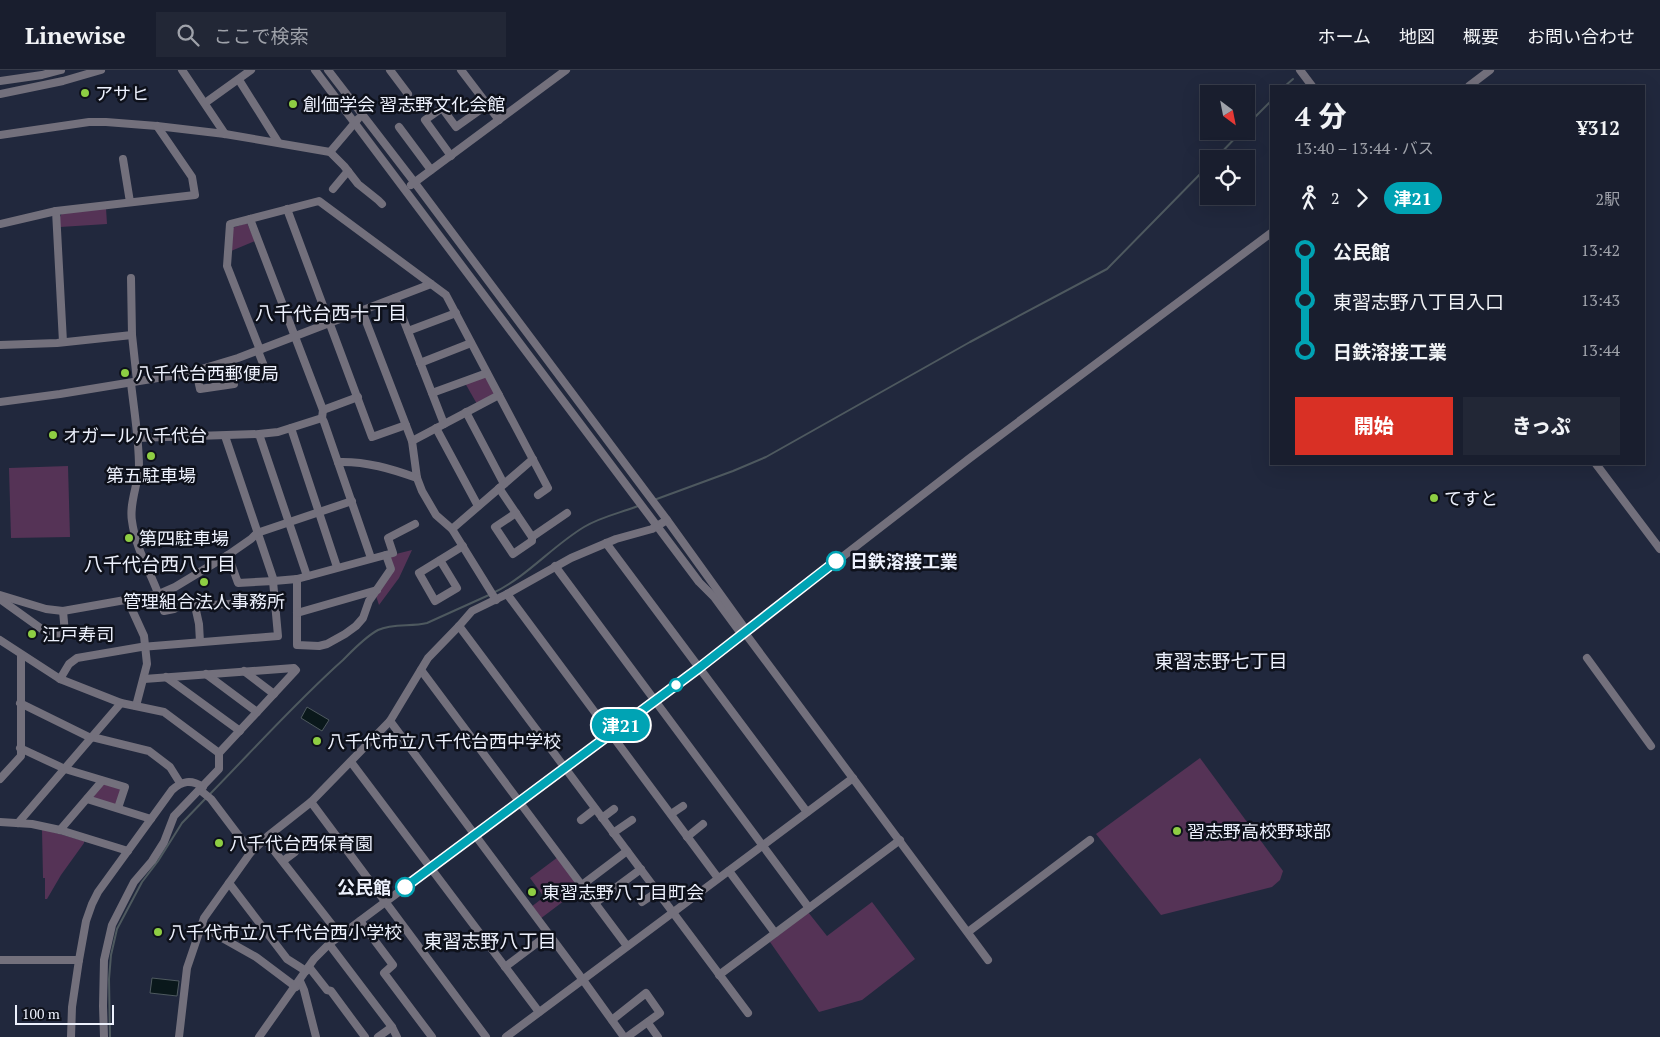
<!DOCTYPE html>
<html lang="ja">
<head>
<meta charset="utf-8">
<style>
  :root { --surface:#191e2e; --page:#222736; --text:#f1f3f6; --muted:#9fa2aa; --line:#373c4a; --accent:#d93025 }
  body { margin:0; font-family:"PT Serif","Noto Sans JP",serif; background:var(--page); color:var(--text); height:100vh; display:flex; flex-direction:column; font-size:19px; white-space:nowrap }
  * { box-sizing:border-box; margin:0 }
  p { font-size:16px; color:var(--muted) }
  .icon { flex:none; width:28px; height:28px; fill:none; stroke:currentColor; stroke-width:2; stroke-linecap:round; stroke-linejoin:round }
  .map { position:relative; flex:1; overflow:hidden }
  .drawer { position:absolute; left:1270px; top:15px; width:375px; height:380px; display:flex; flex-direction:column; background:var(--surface); border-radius:0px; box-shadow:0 5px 20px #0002,0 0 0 1px var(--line) }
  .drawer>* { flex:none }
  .badge { padding:0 10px; border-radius:16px; font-size:18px; line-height:32px }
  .needle { width:32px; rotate:148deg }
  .fabs { position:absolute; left:1200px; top:15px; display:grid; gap:10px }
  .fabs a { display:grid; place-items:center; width:55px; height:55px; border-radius:0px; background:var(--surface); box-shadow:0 5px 20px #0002,0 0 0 1px var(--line); font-size:25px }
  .scale { position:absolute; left:15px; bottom:12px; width:99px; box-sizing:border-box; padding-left:5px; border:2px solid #edf1fd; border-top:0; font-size:14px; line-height:18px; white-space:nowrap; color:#edf1fd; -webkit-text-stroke:4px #0e111b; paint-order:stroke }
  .map>.badge { position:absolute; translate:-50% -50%; box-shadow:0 0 0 2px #fff }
  .legs { display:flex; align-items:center; gap:8px; height:55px; padding:0 25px; font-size:16px }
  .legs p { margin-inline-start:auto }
  .overview { display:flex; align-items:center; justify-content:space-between; height:85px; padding:0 25px }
  h1 { font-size:28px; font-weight:800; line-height:38px }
  .cta { display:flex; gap:10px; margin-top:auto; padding:10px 25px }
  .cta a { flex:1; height:58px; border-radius:0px; background:var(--accent); color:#fff; font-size:20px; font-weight:800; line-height:58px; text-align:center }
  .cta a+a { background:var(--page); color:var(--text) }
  ul { padding:0 25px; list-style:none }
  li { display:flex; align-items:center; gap:18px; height:50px; font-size:19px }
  li i { display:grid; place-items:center; width:8px; height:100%; margin:0 6px; background:currentColor }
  li i::after { content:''; width:12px; height:12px; margin:-6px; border:4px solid; border-radius:50%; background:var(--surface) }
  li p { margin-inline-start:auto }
  li:first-child i { background:linear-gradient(#0000 50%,currentColor 0) }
  li:last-child i { background:linear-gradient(currentColor 50%,#0000 0) }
  header { display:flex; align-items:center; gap:30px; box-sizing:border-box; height:70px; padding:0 25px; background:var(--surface); border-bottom:1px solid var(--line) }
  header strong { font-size:24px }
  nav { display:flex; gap:28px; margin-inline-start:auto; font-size:18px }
  .search { width:350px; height:45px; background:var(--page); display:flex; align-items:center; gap:12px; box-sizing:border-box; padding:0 18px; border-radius:0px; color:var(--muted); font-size:19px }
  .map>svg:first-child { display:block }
</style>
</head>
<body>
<header>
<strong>Linewise</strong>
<div class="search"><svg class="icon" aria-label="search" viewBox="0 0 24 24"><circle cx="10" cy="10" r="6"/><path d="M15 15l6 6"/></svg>ここで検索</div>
<nav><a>ホーム</a><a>地図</a><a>概要</a><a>お問い合わせ</a></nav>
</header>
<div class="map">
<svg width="1660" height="967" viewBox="0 0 1660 967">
  <rect width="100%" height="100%" fill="#21283d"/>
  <!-- green -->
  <g fill="#553356">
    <path d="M 106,138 L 107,154 L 60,157 L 60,147 L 62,143 Z"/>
    <path d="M 247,153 L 255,171 L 231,181 L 232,158 Z"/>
    <path d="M 486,307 L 494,323 L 493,325 L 477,334 L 465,313 Z"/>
    <path d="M 68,396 L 70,467 L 11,468 L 9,398 Z"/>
    <path d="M 412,480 L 399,508 L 379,535 L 376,526 L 393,500 L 390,490 L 392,485 Z"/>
    <path d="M 1200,688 L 1283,801 L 1280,810 L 1272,817 L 1161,845 L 1096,764 Z"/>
    <path d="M 102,714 L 120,718 L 122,721 L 118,733 L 114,735 L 92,729 Z"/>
    <path d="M 42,759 L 84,771 L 84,773 L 61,805 L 47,829 L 45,829 L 45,808 L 43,808 Z"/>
    <path d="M 558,787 L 581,818 L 540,849 L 531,837 L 544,827 L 530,808 Z"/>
    <path d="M 872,832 L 915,889 L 862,930 L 819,942 L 770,872 L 808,842 L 827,866 Z"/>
  </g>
  <!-- water -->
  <g fill="#0a181b" stroke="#4e595f">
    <path d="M 307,637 L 329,650 L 322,661 L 301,648 Z"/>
    <path d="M 152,908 L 179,911 L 177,926 L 150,923 Z"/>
  </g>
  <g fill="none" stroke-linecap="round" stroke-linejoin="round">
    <!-- stream -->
    <g stroke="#4e595f" stroke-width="2">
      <path d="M 1285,16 L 1293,9"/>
      <path d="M 1246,56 L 1271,31"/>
      <path d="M 1215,89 L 1242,61"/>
      <path d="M 654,430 L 733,401 L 766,387 L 970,272 L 1107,199 L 1209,95"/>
      <path d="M 493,523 C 528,506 551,477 584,457 C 600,447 620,443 638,436"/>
      <path d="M 210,724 C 254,679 297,631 343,590 C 353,580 365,567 378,560 C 393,553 411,557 427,553 L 489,525"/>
      <path d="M 110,967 L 109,909 L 111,885 L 117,859 L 142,812 L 158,791 L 182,753 L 207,727"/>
    </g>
    <!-- minor -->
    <g stroke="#73707c" stroke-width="8">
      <path d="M 182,0 L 225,64"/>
      <path d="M 315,0 L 699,512 L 714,527 L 739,561 L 745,563"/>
      <path d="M 328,0 L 415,113 L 667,450 L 744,557 L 745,563 L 988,890"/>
      <path d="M 390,0 L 408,24"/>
      <path d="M 461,0 L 499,50"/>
      <path d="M 1300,0 L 1312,16"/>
      <path d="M 239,10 L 278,72"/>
      <path d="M 0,11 L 42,5 L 61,0"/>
      <path d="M 1469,16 L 1490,0"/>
      <path d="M 0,24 L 63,11 L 101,0"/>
      <path d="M 205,33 L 251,0"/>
      <path d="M 399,57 L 431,100"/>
      <path d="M 0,65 L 89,52 L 106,52 L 157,56 L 225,64 L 330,82 L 344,96 L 358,114 L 378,130 L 382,134"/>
      <path d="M 330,82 L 358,49"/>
      <path d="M 451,86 L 425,50 L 442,38 L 456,57 L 487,35"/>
      <path d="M 123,89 L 130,132"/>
      <path d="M 411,115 L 566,0"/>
      <path d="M 333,119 L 348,101"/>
      <path d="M 287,139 L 372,367 L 406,355"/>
      <path d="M 56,141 L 63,272"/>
      <path d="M 250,149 L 323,340 L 322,348 L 324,352 L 371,488"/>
      <path d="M 0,154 L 56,141 L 195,125 L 192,107 L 157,56"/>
      <path d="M 131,208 L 132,265 L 137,311"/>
      <path d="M 395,228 L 444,354"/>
      <path d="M 362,241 L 412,371 L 417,408 L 422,421 L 436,445 L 452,459 L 496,530"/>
      <path d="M 408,261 L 456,243"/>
      <path d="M 0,275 L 57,273 L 132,265"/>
      <path d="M 260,280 L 227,196 L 230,154 L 319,131 L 446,225 L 548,418 L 538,425"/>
      <path d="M 258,281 L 266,301"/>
      <path d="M 420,293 L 471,273"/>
      <path d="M 196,301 L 200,319 L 234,314"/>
      <path d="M 131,313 C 134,340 139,369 139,397 C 138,414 129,434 132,451 C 136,483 156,510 164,541 L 174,539"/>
      <path d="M 432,323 L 487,303"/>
      <path d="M 0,332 L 60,324 L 188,303 L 238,288 L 431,214"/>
      <path d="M 323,340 L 358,327"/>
      <path d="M 466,342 L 504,414"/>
      <path d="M 291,358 L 337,497"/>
      <path d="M 436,358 L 478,436"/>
      <path d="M 259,364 L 307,506"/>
      <path d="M 225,366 L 274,511 L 297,509 L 393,483 L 388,468 L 415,454"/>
      <path d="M 137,368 L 259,364 L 278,362 L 322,348"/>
      <path d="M 412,371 L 499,325"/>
      <path d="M 338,392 C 366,391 392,399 417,408"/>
      <path d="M 1596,394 L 1660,479"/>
      <path d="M 499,418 L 532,467"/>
      <path d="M 516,443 L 495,457 L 513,484 L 532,471 L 532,467 L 567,443"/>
      <path d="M 452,459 L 533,389"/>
      <path d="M 606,473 L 807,742"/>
      <path d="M 228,485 L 238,513 L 274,511"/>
      <path d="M 440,490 L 457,518 L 435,531 L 419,503 L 463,476"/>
      <path d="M 555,496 L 809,838"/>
      <path d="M 297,509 L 297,575 L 319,576 L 327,574 L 345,564 L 356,556 L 363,548 L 369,531 L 391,499 L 386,485"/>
      <path d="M 507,524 L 718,808"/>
      <path d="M 0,525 L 46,539 L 63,541 L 159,524 L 175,517 L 228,485 L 251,469 L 257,463 L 352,431"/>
      <path d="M 0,529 L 50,565 L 65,563 L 63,541"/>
      <path d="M 128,531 L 144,566 L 147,594 L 136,636"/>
      <path d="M 297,543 L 377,520"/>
      <path d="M 459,556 L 748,943"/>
      <path d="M 0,570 L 60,609 L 121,633 L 164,642 L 219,683"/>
      <path d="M 200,572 L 199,554 L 195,536 L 275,531"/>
      <path d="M 1587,588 L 1651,676"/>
      <path d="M 421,600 L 627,876"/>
      <path d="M 244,601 L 274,624"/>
      <path d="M 206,604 L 257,642"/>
      <path d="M 166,607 L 240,661"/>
      <path d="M 60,609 L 69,594 L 77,588 L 141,577 L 278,566 L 273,511"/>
      <path d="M 20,633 L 91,668"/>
      <path d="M 390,651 L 583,910 L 624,967"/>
      <path d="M 92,667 L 149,681 L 170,697 L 180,713"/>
      <path d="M 20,678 L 65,699 L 125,717 L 118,738"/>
      <path d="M 351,692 L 539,942"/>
      <path d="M 0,709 L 21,686 L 21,585"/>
      <path d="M 200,720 L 211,729 L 251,782"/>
      <path d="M 87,729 L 151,749"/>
      <path d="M 311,732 L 486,967"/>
      <path d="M 671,744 L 683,736"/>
      <path d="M 602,748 L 614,739"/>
      <path d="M 581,750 L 595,739"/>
      <path d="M 0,752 L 32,754 L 60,760 L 128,781"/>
      <path d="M 18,753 L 121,633"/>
      <path d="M 60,760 L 102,711"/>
      <path d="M 613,763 L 632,750"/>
      <path d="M 687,767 L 703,754"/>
      <path d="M 265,769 L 340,865"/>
      <path d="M 283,791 L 295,782"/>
      <path d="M 729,801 L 775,863"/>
      <path d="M 229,813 L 287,889 L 306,901"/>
      <path d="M 582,815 L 627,781"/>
      <path d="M 642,832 L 657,822"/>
      <path d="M 595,833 L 641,799"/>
      <path d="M 360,851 L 393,895 L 384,903 L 432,967"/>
      <path d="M 201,856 L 256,887 L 296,917"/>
      <path d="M 968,862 L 1090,770"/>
      <path d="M 329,874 L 392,957 L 397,967"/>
      <path d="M 0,890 L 79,890"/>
      <path d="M 309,897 L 327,920 L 331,921 L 365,967"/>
      <path d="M 505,897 L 549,864"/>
      <path d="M 719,905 L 900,770"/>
      <path d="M 300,911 L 304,920 L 316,967"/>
      <path d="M 612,950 L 646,923 L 660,943 L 627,967"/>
      <path d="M 648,953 L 658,967"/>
      <path d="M 71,967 L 72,937 L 79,890 L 86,851 L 92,834 L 98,822 L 172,720 C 182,711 191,709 203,717"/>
      <path d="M 104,967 L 103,936 L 104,890 L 112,855 L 134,812 L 152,791 L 164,772 L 174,746 L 219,699 L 219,683 L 296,600 L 294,598 L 144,609"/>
      <path d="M 179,967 L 187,898 L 204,848 L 251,782 L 268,766 L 311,732 L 390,651 L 428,588 L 459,556 L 472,541 L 507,524 L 571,488 L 616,469 L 652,459 L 667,450"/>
      <path d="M 259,967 L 314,889 L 329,874 L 699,598 L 970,388 L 1271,163"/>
      <path d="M 378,967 L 392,957"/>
      <path d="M 506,967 L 853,708"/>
    </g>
  </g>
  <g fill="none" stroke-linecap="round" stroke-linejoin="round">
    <defs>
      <path id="line-1" d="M 405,817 L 699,598 L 836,491"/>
    </defs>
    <!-- line-1 casing -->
    <use href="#line-1" stroke="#fff" stroke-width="11"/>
    <!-- line-1 -->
    <use href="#line-1" stroke="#00a3b4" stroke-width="8"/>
  </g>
  <!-- markers -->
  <g fill="#8ece43" stroke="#0e111b" stroke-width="2">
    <circle cx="85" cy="23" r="5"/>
    <circle cx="293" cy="34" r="5"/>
    <circle cx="125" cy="303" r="5"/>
    <circle cx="53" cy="365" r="5"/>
    <circle cx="151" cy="386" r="5"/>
    <circle cx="1434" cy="428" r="5"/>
    <circle cx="129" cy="468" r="5"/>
    <circle cx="204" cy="512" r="5"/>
    <circle cx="32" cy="564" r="5"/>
    <circle cx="317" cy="671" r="5"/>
    <circle cx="1177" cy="761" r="5"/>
    <circle cx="219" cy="773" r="5"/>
    <circle cx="532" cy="822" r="5"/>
    <circle cx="158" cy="862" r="5"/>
  </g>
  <g fill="#fff" stroke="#00a3b4" stroke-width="2.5">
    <circle cx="836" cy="491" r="9"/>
    <circle cx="676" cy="615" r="6"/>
    <circle cx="405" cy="817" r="9"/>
  </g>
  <g text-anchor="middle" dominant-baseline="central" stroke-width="5" stroke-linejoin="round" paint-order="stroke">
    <!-- poi labels -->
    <g font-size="18" fill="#edf1fd" stroke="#0e111b" text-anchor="start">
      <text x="95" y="23">アサヒ</text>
      <text x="303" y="34">創価学会 習志野文化会館</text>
      <text x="135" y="303">八千代台西郵便局</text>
      <text x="63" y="365">オガール八千代台</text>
      <text x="151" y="405" text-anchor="middle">第五駐車場</text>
      <text x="1444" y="428">てすと</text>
      <text x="139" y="468">第四駐車場</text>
      <text x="204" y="531" text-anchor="middle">管理組合法人事務所</text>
      <text x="42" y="564">江戸寿司</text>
      <text x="327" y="671">八千代市立八千代台西中学校</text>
      <text x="1187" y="761">習志野高校野球部</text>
      <text x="229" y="773">八千代台西保育園</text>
      <text x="542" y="822">東習志野八丁目町会</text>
      <text x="168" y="862">八千代市立八千代台西小学校</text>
    </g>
    <!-- stop labels -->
    <g font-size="18" font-weight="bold" fill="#edf1fd" stroke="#0e111b" text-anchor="start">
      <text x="850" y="491">日鉄溶接工業</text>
      <text x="391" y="817" text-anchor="end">公民館</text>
    </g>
    <!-- neighbourhood labels -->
    <g font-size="19" fill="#edf1fd" stroke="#0e111b">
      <text x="331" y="242">八千代台西十丁目</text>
      <text x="160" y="493">八千代台西八丁目</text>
      <text x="1221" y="590">東習志野七丁目</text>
      <text x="490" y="870">東習志野八丁目</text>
    </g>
  </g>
</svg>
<div class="fabs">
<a><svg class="needle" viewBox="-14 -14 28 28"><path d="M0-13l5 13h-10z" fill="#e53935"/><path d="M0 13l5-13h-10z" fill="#9fa2aa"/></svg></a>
<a><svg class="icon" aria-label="locate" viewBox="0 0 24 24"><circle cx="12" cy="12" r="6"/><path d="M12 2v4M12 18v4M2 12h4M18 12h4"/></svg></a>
</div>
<div class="scale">100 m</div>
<b class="badge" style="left:621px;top:655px;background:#00a3b4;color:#fff">津21</b>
<section class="drawer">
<div class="overview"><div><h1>4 分</h1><p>13:40 – 13:44 · バス</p></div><b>¥312</b></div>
<div class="legs"><svg class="icon" aria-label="walk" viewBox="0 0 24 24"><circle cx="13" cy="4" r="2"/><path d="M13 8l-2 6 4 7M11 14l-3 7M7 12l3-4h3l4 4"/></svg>2<svg class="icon" aria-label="forward" viewBox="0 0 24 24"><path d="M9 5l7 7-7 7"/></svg><b class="badge" style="background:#00a3b4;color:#fff">津21</b><p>2駅</p></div>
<ul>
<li><i style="color:#00a3b4"></i><b>公民館</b><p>13:42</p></li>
<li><i style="color:#00a3b4"></i><span>東習志野八丁目入口</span><p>13:43</p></li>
<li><i style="color:#00a3b4"></i><b>日鉄溶接工業</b><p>13:44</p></li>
</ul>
<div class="cta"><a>開始</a><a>きっぷ</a></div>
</section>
</div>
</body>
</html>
